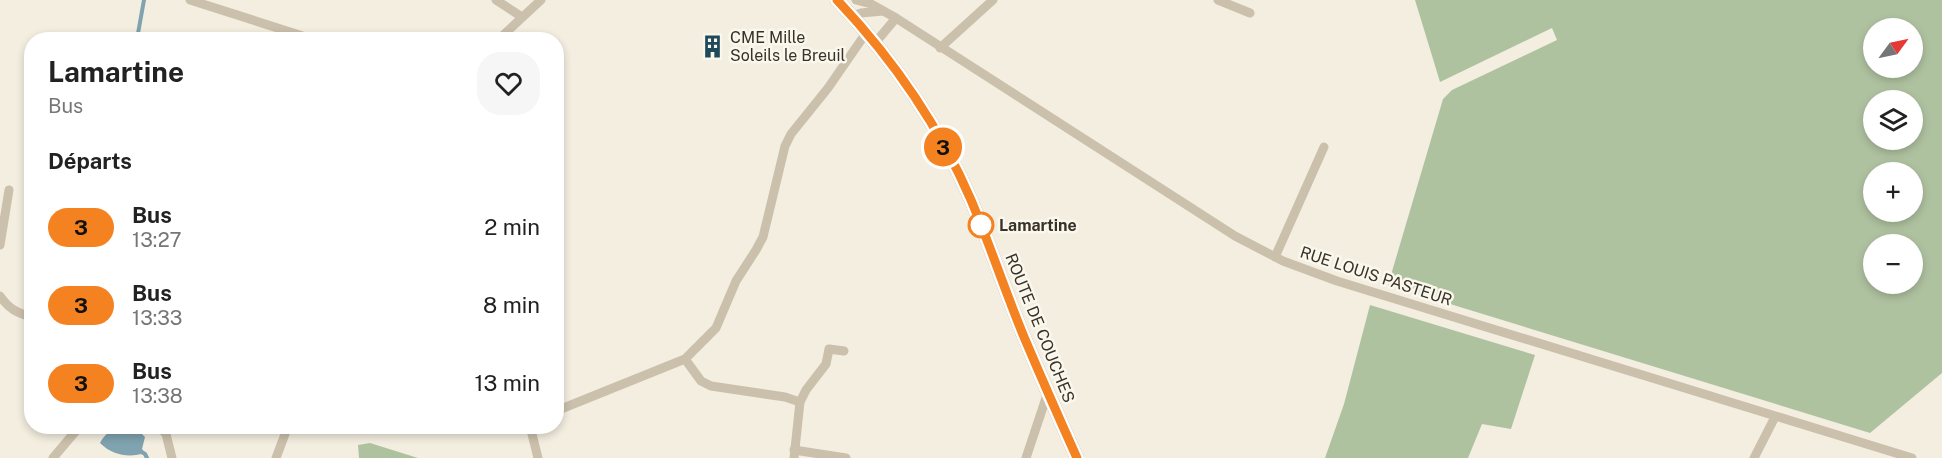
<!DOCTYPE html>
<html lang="fr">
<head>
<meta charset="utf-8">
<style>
  :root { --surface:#fff; --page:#f6f6f6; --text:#222; --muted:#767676 }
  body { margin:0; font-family:"Public Sans",sans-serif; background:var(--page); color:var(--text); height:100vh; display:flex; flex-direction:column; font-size:22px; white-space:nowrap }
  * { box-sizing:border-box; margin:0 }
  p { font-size:20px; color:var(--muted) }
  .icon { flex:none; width:33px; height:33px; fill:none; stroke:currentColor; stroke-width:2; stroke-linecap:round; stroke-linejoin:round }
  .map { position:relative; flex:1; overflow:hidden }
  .details { position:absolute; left:24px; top:32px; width:540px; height:402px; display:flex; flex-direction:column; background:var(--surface); border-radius:24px; box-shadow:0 3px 9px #0003 }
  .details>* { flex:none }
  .badge { padding:0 12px; border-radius:20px; font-size:21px; line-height:39px }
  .needle { width:39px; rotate:57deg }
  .controls { position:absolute; left:1863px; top:18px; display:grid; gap:12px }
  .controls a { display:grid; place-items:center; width:60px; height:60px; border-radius:50%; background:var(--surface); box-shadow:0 3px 9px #0003; font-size:30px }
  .map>.badge { position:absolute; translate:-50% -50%; box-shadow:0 0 0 3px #fff }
  h2 { padding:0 24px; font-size:22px; line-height:54px }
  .round { display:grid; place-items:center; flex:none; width:63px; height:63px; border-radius:24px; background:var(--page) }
  .head { display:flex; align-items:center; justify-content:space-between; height:102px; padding:0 24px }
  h1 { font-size:28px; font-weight:700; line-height:45px }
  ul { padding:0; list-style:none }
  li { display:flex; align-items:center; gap:18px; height:78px; padding:0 24px }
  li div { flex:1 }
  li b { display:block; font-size:22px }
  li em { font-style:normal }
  li .badge { min-width:66px; font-weight:700; text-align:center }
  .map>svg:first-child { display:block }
</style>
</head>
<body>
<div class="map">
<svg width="1942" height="458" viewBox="0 0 1942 458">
  <rect width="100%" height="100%" fill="#f3eee0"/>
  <!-- green -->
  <g fill="#afc2a0" fill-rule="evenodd">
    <path d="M 1415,0 L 1942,0 L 1942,373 L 1870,433 L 1388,285 L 1443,99 L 1452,90 L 1557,40 L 1552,28 L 1440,82 ZM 1874,28 L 1912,28 L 1912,68 L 1874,68 ZM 1874,100 L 1912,100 L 1912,140 L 1874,140 ZM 1912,172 L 1912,212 L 1874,212 L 1874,172 ZM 1874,244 L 1912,244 L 1912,284 L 1874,284 Z"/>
    <path d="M 1370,305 L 1535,355 L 1511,429 L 1482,424 L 1468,458 L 1325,458 L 1344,404 Z"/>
    <path d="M 370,443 L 418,458 L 359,458 L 358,445 Z"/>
  </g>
  <!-- water -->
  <path fill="#7fa3af" d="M 133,427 L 139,431 L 145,437 L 142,449 L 145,453 C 130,458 113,456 100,443 C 107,429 118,428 133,427 Z"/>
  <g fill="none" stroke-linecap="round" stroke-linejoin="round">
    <!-- stream -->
    <g stroke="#7fa3af" stroke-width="4">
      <path d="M 137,39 L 144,0"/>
      <path d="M 140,451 L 145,454 L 147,458"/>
    </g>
    <!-- minor -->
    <g stroke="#cbc0ab" stroke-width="9">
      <path d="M 190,0 L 312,39"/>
      <path d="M 496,0 L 522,17"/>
      <path d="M 856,0 L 871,4 L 896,18 L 1235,236 L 1283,261 L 1337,281 L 1912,458"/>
      <path d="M 1218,0 L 1250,13"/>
      <path d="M 852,16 L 861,13 L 883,11"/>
      <path d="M 499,39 L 541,0"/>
      <path d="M 875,43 L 896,18"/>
      <path d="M 940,48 L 993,0"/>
      <path d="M 0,245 L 9,190"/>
      <path d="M 1275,257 L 1324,147"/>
      <path d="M 0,296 C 9,309 17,313 32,317"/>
      <path d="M 685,359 L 701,381 L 711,386 L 785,397 L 800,402"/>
      <path d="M 556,411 L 685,359 L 716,328 L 736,281 L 756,250 L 763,237 L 785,146 L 791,134 L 828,88 L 866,33"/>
      <path d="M 159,426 L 166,434 L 172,458"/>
      <path d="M 530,426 L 538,458"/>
      <path d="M 794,450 L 846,458"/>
      <path d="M 53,458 L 80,426"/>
      <path d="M 276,458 L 288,426"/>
      <path d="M 794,458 L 800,402 L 806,390 L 826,364 L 829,349 L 844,351"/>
      <path d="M 1026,458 L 1048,392"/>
      <path d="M 1754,458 L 1775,417"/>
    </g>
    <!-- secondary -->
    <path stroke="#9f907d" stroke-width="14" d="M 837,0 C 892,58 939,126 971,200 C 990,245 1005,291 1024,337 C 1041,377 1059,418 1077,458"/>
  </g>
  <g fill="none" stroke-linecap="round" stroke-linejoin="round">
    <defs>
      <path id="line" d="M 837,0 C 892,58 939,126 971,200 C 990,245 1005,291 1024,337 C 1041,377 1059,418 1077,458"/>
    </defs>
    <!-- line casing -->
    <use href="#line" stroke="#fff" stroke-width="14"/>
    <!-- line -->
    <use href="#line" stroke="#f58220" stroke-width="9"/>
  </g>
  <!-- icons -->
  <defs>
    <symbol id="building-bare" viewBox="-9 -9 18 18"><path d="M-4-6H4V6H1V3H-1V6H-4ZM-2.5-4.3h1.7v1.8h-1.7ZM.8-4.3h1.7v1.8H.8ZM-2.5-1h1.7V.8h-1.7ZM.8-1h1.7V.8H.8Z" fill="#204a5a" stroke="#faf7ec" stroke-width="2.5" paint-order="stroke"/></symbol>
  </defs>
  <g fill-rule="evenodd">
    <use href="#building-bare" x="696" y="30" width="33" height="33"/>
  </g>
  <!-- markers -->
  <circle fill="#fff" stroke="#f58220" stroke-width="3" cx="981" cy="225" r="12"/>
  <g text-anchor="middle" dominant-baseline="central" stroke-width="5" stroke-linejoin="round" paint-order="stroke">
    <!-- poi labels -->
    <g font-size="16" fill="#39322a" stroke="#faf7ec" text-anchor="start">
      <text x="730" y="37">CME Mille<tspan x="730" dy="18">Soleils le Breuil</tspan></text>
    </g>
    <!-- stop labels -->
    <g font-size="16" font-weight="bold" fill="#39322a" stroke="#faf7ec" text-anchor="start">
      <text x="999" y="225">Lamartine</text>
    </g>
    <!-- street labels -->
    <g font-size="16" fill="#39322a" stroke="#faf7ec">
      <text transform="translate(1376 276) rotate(18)">RUE LOUIS PASTEUR</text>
      <text transform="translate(1040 328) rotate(68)">ROUTE DE COUCHES</text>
    </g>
  </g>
</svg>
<div class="controls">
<a><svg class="needle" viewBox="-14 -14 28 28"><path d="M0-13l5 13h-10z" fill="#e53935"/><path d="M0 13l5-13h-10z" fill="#767676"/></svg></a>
<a><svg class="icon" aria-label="layers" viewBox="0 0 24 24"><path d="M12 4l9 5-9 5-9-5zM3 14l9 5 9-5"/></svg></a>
<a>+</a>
<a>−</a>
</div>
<b class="badge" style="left:943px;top:147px;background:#f58220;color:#111">3</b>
<section class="details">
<div class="head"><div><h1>Lamartine</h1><p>Bus</p></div><a class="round"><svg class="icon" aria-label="heart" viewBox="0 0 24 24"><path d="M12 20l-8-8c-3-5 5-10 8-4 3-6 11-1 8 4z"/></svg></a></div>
<h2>Départs</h2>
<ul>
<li><span class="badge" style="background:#f58220;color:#111">3</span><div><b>Bus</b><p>13:27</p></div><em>2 min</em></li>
<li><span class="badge" style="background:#f58220;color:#111">3</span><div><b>Bus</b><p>13:33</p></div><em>8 min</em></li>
<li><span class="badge" style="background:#f58220;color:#111">3</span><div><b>Bus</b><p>13:38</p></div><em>13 min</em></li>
</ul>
</section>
</div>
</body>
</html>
